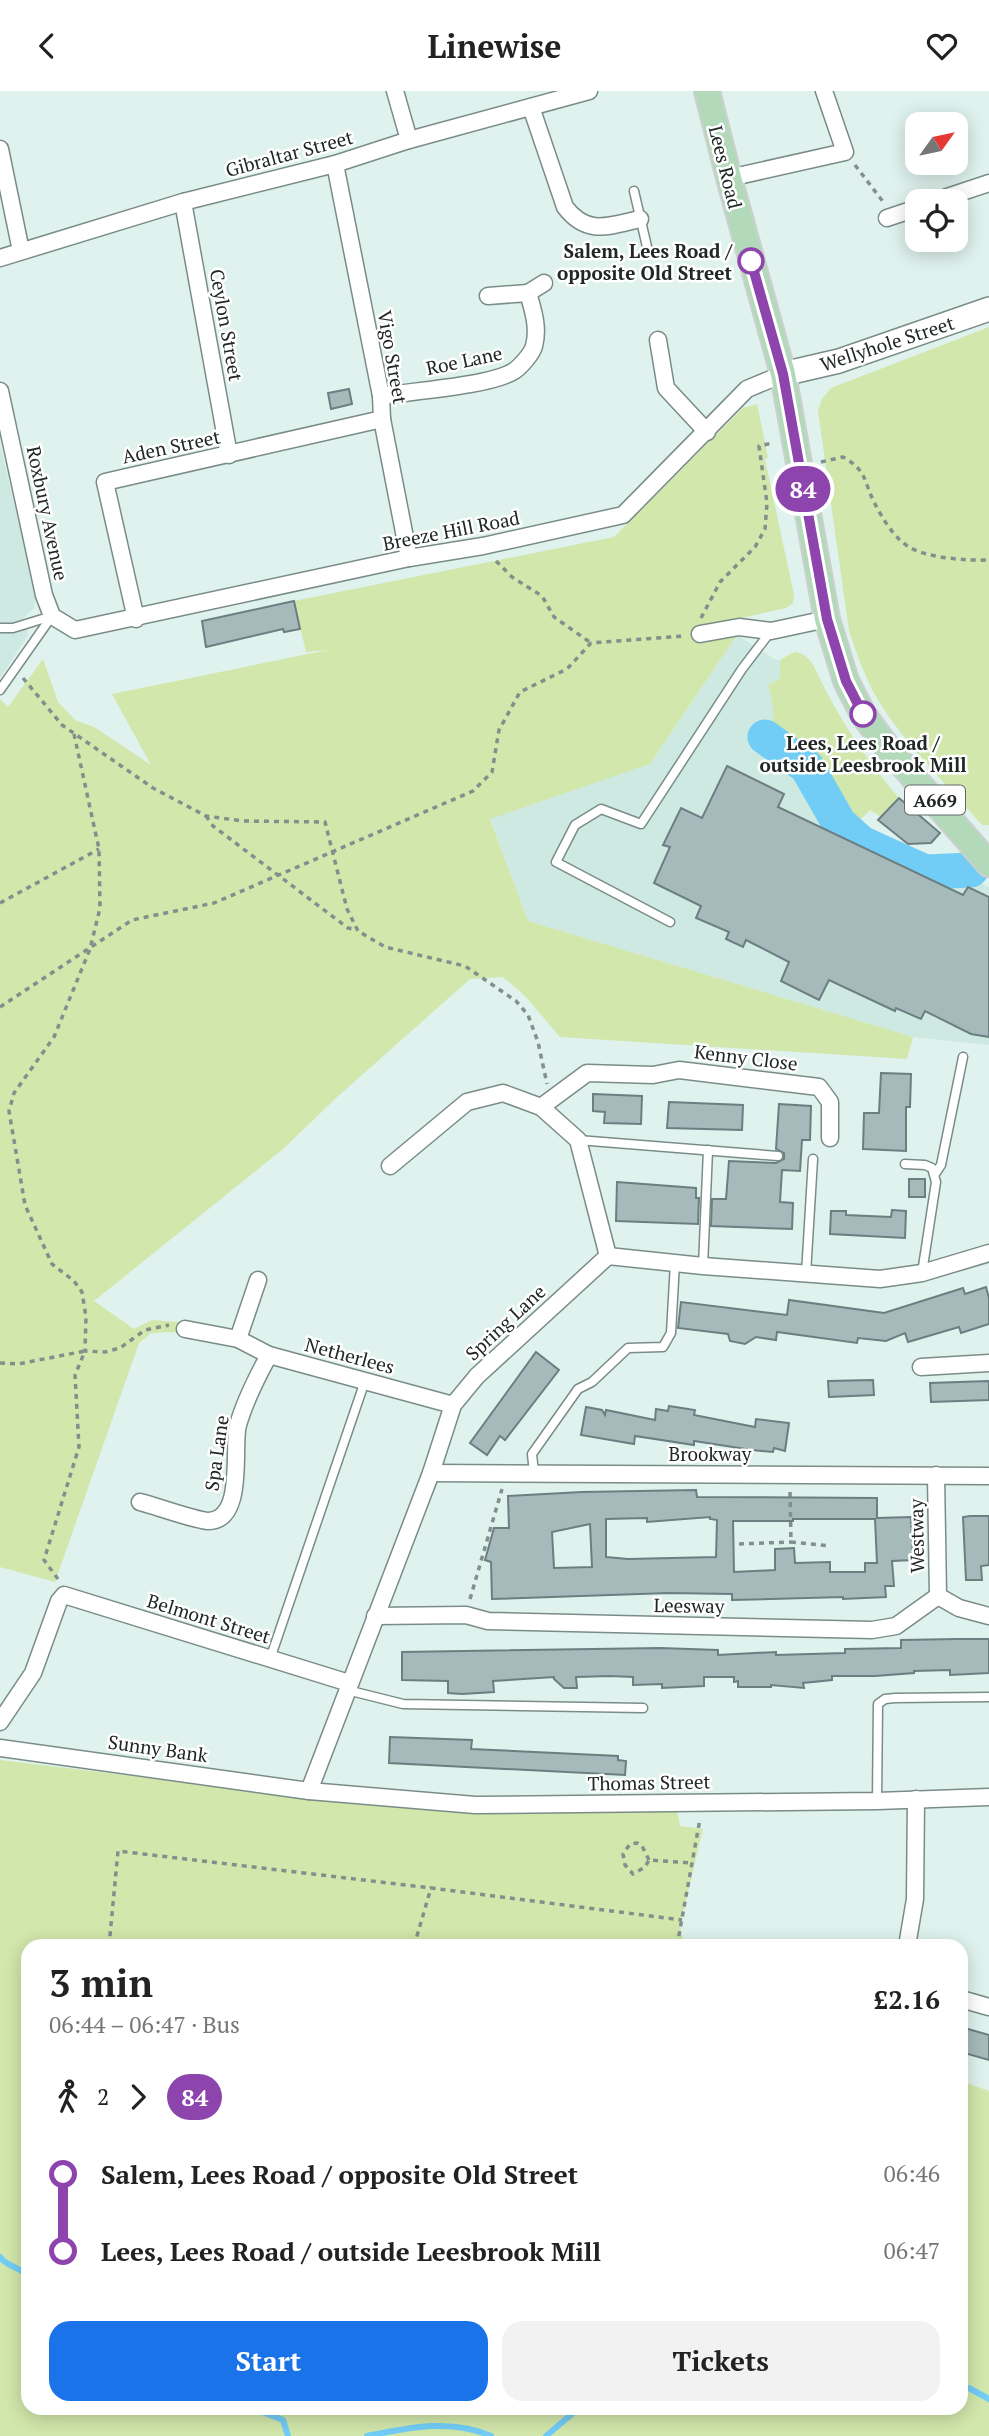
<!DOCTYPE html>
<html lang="en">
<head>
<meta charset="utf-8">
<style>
  :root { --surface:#fff; --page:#f2f2f2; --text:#222; --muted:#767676; --accent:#1a73e8 }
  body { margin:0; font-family:"PT Serif",serif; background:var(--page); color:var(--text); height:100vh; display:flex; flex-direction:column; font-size:26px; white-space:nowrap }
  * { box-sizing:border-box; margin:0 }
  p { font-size:23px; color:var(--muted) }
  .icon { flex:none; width:38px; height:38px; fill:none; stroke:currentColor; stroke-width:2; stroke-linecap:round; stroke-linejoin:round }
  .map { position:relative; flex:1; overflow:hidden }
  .drawer { position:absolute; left:21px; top:1848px; width:947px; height:476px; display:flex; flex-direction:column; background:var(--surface); border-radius:21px; box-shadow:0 4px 18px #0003 }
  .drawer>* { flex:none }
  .badge { padding:0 14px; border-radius:23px; font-size:24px; line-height:46px }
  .needle { width:46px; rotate:57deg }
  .buttons { position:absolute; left:905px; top:21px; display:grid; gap:14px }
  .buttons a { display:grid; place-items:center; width:63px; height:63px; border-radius:14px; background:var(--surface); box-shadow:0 4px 18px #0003; font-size:35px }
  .map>.badge { position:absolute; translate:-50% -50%; box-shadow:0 0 0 4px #fff }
  .legs { display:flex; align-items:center; gap:10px; height:77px; padding:0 28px; font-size:23px }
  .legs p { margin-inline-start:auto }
  .head { display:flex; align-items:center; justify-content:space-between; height:119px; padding:0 28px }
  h1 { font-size:38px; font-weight:700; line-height:52px }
  .primary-button { display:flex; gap:14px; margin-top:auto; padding:14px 28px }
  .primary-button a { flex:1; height:80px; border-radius:21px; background:var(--accent); color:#fff; font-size:28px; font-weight:700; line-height:80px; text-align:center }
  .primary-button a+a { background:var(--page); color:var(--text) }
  ul { padding:0 28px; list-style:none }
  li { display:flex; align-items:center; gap:24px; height:77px; font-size:26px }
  li i { display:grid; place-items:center; width:10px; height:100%; margin:0 9px; background:currentColor }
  li i::after { content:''; width:18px; height:18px; margin:-9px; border:5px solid; border-radius:50%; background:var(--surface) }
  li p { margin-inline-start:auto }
  li:first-child i { background:linear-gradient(#0000 50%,currentColor 0) }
  li:last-child i { background:linear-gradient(currentColor 50%,#0000 0) }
  header { display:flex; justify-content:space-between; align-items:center; height:91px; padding:0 28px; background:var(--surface); font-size:32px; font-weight:700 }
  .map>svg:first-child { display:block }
</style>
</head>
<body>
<header><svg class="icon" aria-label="back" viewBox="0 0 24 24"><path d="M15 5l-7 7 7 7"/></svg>Linewise<svg class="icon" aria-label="heart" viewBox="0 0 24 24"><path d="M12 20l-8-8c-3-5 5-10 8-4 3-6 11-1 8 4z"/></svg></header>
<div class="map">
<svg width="989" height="2345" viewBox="0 0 989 2345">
  <rect width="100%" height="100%" fill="#dff2ed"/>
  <!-- built -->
  <g fill="#cde9e1">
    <path d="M 0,353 L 36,504 L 34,517 L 24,526 L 28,544 L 0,587 Z"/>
    <path d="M 737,544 L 774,568 L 780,569 L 780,587 L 768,594 L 774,618 L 774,630 L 771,639 L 796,656 L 809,670 L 841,725 L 855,734 L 989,796 L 989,954 L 913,946 L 528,830 L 490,727 L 650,673 Z"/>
  </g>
  <!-- green -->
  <g fill="#d2e7ab">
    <path d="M 989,236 L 989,734 L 982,734 C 948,695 897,645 873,600 C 863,581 856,560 849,540 L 818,320 L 822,308 L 831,297 Z"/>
    <path d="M 757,313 L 768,366 L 765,368 L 794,504 L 793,512 L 786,517 L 732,529 L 737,544 L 650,673 L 490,728 L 528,830 L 913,946 L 907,968 L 560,946 L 525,905 L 503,886 L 470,888 L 336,1007 L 283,1058 L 94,1210 L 134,1238 L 152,1229 L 179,1231 L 179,1241 L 151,1242 L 139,1252 L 55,1491 L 0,1476 L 0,608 L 8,616 L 43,568 L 58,611 L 75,629 L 94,636 L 151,674 L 112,603 L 328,559 L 306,561 L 294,510 L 614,446 L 743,317 Z"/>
    <path d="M 797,561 C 813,566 816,581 823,594 C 844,635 869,672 899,707 L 881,726 L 870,719 L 855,734 C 830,716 827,695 810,671 C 801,657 785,649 771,639 C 776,624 772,610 768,594 L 780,587 L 780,569 L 792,562 Z"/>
    <path d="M 0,1669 L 323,1708 L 677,1719 L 680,1735 L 703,1738 L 680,1835 L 684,1855 L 28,1855 L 28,2317 L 961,2317 L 961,1990 L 989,2000 L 989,2345 L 0,2345 Z"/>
  </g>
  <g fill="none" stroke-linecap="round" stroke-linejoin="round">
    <!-- stream -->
    <g stroke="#72cdf6" stroke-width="6">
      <path d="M 0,2166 C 7,2176 20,2176 28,2185"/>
      <path d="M 961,2296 L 969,2297 L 989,2308"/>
      <path d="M 252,2317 L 283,2329 L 288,2345"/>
      <path d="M 367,2345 C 408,2337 450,2327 491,2345"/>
      <path d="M 546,2345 L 579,2317"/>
    </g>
    <!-- river -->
    <path stroke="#72cdf6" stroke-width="35" d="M 765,646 L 807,676 L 839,732 L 861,752 L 925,781 L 971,779"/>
  </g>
  <!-- building -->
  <g fill="#a6babc" stroke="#6c7e80" stroke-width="2" fill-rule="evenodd">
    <path d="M 349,298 L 352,313 L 331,318 L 328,302 Z"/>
    <path d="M 294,510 L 300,538 L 284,541 L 283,538 L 206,556 L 202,530 Z"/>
    <path d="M 727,675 L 784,703 L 778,716 L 963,804 L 968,796 L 989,806 L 989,946 L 971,943 L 925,920 L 921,928 L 896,917 L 895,920 L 829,889 L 819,909 L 781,890 L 789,871 L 746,849 L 743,856 L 726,848 L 729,841 L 696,827 L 701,815 L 654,792 L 670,756 L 663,754 L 681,717 L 702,727 Z"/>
    <path d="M 899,707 L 940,742 L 931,752 L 908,753 L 878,729 Z"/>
    <path d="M 881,982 L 911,983 L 910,1016 L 906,1016 L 906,1060 L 863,1058 L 864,1022 L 879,1022 Z"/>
    <path d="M 593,1003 L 642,1005 L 641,1033 L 604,1032 L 605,1021 L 593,1020 Z"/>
    <path d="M 669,1011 L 743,1014 L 742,1039 L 667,1037 Z"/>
    <path d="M 779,1013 L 811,1015 L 810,1049 L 802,1049 L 800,1080 L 782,1079 L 780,1111 L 793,1112 L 792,1138 L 711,1135 L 712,1108 L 726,1108 L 729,1070 L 776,1072 L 784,1068 L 784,1062 L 776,1058 Z"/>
    <rect x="909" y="1088" width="16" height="18"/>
    <path d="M 617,1091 L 696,1097 L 696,1107 L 699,1107 L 698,1133 L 616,1130 Z"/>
    <path d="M 892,1119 L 906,1120 L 905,1147 L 830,1143 L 831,1120 L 846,1120 L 846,1124 L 891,1126 Z"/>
    <path d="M 986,1196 L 989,1207 L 989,1233 L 961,1242 L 959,1236 L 908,1251 L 905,1242 L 886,1250 L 858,1247 L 857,1252 L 777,1241 L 776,1249 L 756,1246 L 745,1253 L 730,1250 L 728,1243 L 678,1237 L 681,1211 L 787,1224 L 789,1209 L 884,1222 L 963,1197 L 965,1203 Z"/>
    <path d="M 536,1261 L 559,1279 L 505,1349 L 500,1345 L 487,1364 L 470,1352 Z"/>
    <path d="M 873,1289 L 874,1304 L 829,1306 L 828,1290 Z"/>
    <path d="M 989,1290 L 989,1309 L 931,1311 L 930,1292 Z"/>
    <path d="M 669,1315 L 695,1319 L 694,1324 L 755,1336 L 756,1328 L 789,1332 L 785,1360 L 774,1357 L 773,1361 L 752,1359 L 694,1350 L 694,1354 L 635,1345 L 634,1353 L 581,1344 L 586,1316 L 602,1319 L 605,1324 L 606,1319 L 655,1329 L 656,1318 L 668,1320 Z"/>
    <path d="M 696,1399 L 697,1406 L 877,1407 L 877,1427 L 911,1426 L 913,1469 L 892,1470 L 894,1495 L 885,1495 L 886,1506 L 843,1508 L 843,1506 L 732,1509 L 732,1503 L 669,1502 L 492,1508 L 491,1471 L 485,1469 L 494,1437 L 509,1437 L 508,1405 L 582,1401 ZM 710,1426 L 710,1428 L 717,1429 L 716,1466 L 628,1468 L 606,1466 L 606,1428 L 647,1427 L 647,1431 ZM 793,1428 L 875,1428 L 877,1472 L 865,1472 L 865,1481 L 830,1481 L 830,1471 L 795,1472 L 794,1457 L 775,1458 L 775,1479 L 734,1481 L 733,1430 L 793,1430 ZM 590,1433 L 592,1476 L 554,1477 L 552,1441 Z"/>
    <path d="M 970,1425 L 989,1425 L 989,1474 L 981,1475 L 982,1489 L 966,1489 L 963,1426 Z"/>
    <path d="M 957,1548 L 989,1548 L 989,1582 L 950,1584 L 950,1579 L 914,1580 L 914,1582 L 875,1585 L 832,1585 L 832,1589 L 803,1592 L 804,1597 L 771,1594 L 771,1596 L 738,1596 L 738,1590 L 734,1591 L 734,1586 L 704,1586 L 704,1595 L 662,1597 L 662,1593 L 633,1594 L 633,1586 L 610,1585 L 576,1586 L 577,1597 L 564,1597 L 554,1588 L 554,1586 L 493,1590 L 494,1601 L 462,1603 L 448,1602 L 448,1590 L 402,1589 L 402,1561 L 660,1557 L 718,1559 L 718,1564 L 776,1561 L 776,1564 L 845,1562 L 845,1558 L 901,1557 L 901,1549 Z"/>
    <path d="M 390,1646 L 472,1649 L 471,1658 L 618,1665 L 618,1669 L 626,1670 L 625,1684 L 389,1672 Z"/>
    <path d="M 961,1936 L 989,1944 L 989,1969 L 961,1961 Z"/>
  </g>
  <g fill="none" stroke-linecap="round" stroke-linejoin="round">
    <defs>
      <g id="lane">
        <path d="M 634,100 L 648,160"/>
        <path d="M 0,537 L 13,537 L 52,525"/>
        <path d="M 0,599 L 52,525"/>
        <path d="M 670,831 L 556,771 L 575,734 L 601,718 L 641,733 L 742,578 L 771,540"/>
        <path d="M 578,1049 L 778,1065"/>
        <path d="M 905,1073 L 925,1074 L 932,1077 L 936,1091 L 922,1182"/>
        <path d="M 935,1083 L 941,1074 L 963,966"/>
        <path d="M 703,1175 L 708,1059"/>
        <path d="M 806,1183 L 813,1068"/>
        <path d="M 534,1382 L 532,1363 L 578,1298 L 592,1291 L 628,1257 L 663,1256 L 671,1242 L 675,1172"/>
        <path d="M 270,1568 L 365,1290"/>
        <path d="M 347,1599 L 403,1613 L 643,1617"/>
        <path d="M 877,1710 L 878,1613 L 885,1608 L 895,1607 L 989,1606"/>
      </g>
      <g id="street">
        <path d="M 395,0 L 409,49"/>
        <path d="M 531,16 L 565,116 C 587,145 609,135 640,128"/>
        <path d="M 0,58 L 21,160"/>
        <path d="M 335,73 L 381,305 L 382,328 L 409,467"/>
        <path d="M 729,87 L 845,61 L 824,0"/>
        <path d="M 935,110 L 989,92"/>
        <path d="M 183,111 L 229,364"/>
        <path d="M 887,127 L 917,117"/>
        <path d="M 0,167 L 183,111 L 335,73 L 409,49 L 589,0"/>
        <path d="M 528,202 L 544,192"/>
        <path d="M 658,249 L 666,297 L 707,341"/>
        <path d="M 0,300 L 44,504 L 52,525 L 75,539 L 409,467 L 483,455 L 623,424 L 747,298 L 783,283"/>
        <path d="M 381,305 C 412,300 490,295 514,280 C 520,276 532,263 534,255 C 539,237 533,219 528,202 L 488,205"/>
        <path d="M 136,528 L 105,391 L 382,328"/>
        <path d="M 700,543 L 739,536 L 771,540 L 827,528"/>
        <path d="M 541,1016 L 587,982 L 653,984 L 679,979 L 819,996 L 830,1011 L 830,1047"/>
        <path d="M 390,1075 L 467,1011 L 503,1002 L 541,1016 L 578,1049 L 608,1165"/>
        <path d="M 185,1238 L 238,1248 L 269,1264 L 453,1314"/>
        <path d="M 238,1248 L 258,1189"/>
        <path d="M 921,1276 L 989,1272"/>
        <path d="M 431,1382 L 989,1385"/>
        <path d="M 936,1384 L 938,1505"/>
        <path d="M 140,1411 C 156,1415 194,1429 208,1430 C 246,1430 232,1354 238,1334 C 245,1309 257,1286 269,1264"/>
        <path d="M 375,1525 L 466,1524 L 488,1530 L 872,1539 L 896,1535 L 938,1505 L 959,1517 L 989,1525"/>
        <path d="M 0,1631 L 33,1582 L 59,1510 L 64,1504 L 349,1592"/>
        <path d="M 0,1657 L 309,1700 L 475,1714 L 877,1710 L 989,1706"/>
        <path d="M 309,1700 L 431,1382 L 453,1314 L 477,1285 L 608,1165 L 703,1175 L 880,1188 L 922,1182 L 989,1162"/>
        <path d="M 907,1855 L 915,1808 L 916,1708"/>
        <path d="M 961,1908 L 989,1916"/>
      </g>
      <path id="secondary" d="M 783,283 L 839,270 L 989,218"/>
      <path id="primary" d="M 707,0 L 729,87 L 783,283 L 827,528 L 846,590 L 863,623 L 887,656 L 989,773"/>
    </defs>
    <!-- lane casing -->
    <use href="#lane" stroke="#7a8c87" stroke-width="11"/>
    <!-- street casing -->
    <use href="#street" stroke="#7a8c87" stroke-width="19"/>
    <!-- secondary casing -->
    <use href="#secondary" stroke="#7a8c87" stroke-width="26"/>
    <!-- primary casing -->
    <use href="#primary" stroke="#cecfcf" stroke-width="28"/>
    <!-- path -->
    <g stroke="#828f8c" stroke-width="3.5" stroke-dasharray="5 5" stroke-linecap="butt">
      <path d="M 855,74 L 884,112"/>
      <path d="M 821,371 L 843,366 C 868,380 863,390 875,413 C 883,428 894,447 909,456 C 927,467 968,470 989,469"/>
      <path d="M 496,470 L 512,486 L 542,505 L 554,526 L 591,552"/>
      <path d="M 701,527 L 720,491 L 755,456 L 765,438 L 767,412 L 759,355 L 773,352"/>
      <path d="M 23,587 L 62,634 L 153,697 L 206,725 L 243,730 L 325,731 L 347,818 L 358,840 L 385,856 L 465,875 L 516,910 L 528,924 L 538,951 L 547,993"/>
      <path d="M 74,643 L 99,758 L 100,817 L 90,858 L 54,946 L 14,1002 L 9,1020 L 25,1114 L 52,1173 L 74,1190 L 82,1201 L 86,1226 L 85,1260 L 105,1261 L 120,1257 L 145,1239 L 169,1234"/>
      <path d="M 206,725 L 213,735 L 348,837 L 357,839"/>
      <path d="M 0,812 L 99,758"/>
      <path d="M 0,916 L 132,829 L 214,812 L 473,700 L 492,681 L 499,639 L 520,601 L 567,578 L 591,552 L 684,545"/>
      <path d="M 0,1272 L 18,1273 L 85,1260"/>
      <path d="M 790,1401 L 791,1451 L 830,1455"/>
      <path d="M 739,1453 L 791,1451"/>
      <path d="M 58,1488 L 44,1469 L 79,1356 L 75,1284 L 85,1260"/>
      <path d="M 470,1508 L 502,1398"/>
      <path d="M 649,1769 L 642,1755 L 637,1752 L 630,1753 L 623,1763 L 625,1774 L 633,1783 L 645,1776 L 649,1769 L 692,1772"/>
      <path d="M 109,1855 L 118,1760 L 431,1797"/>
      <path d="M 414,1855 L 431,1797 L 682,1829"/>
      <path d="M 677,1855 L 700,1728"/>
    </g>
    <!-- lane -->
    <use href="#lane" stroke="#fff" stroke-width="8"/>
    <!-- street -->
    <use href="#street" stroke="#fff" stroke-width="16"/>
    <!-- secondary -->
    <use href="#secondary" stroke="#fff" stroke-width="23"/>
    <!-- primary -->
    <use href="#primary" stroke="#b2d9ba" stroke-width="24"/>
  </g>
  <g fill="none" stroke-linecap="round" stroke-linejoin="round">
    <defs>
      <path id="line-1" d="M 751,170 L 783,283 L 827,528 L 846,590 L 863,623"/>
    </defs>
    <!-- line-1 casing -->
    <use href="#line-1" stroke="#fff" stroke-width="16"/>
    <!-- line-1 -->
    <use href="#line-1" stroke="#8e44ad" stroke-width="10"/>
  </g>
  <!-- markers -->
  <g fill="#fff" stroke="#8e44ad" stroke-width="3.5">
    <circle cx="751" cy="170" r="12"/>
    <circle cx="863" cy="623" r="12"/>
  </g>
  <g text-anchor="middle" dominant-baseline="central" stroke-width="5" stroke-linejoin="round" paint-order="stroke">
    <!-- shield labels -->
    <rect fill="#fff" stroke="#636866" stroke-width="2" x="905" y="694.5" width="60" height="29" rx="5"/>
    <g font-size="18" font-weight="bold" fill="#202725">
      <text x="935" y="709">A669</text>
    </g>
    <!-- street labels -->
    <g font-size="19" fill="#202725" stroke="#fff">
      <text transform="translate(289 62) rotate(-15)">Gibraltar Street</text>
      <text transform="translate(726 76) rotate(76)">Lees Road</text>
      <text transform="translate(227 234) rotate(80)">Ceylon Street</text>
      <text transform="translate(887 252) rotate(-18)">Wellyhole Street</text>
      <text transform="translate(393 266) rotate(80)">Vigo Street</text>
      <text transform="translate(464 269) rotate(-12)">Roe Lane</text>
      <text transform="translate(171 355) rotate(-12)">Aden Street</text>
      <text transform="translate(48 422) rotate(78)">Roxbury Avenue</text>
      <text transform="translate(451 439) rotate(-11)">Breeze Hill Road</text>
      <text transform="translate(746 966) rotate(7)">Kenny Close</text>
      <text transform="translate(505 1231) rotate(-43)">Spring Lane</text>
      <text transform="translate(350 1264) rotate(15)">Netherlees</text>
      <text transform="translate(216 1362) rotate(-82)">Spa Lane</text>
      <text x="710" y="1362">Brookway</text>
      <text transform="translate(916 1445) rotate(-91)">Westway</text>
      <text transform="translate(689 1514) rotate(1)">Leesway</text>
      <text transform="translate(209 1527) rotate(17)">Belmont Street</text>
      <text transform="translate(158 1657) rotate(8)">Sunny Bank</text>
      <text transform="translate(649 1691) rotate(-1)">Thomas Street</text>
    </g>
    <!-- stop labels -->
    <g font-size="19" font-weight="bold" fill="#202725" stroke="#fff" text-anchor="end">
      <text x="732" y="159">Salem, Lees Road /<tspan x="732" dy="22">opposite Old Street</tspan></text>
      <text x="863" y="651" text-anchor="middle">Lees, Lees Road /<tspan x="863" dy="22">outside Leesbrook Mill</tspan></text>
    </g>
  </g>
</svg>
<div class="buttons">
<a><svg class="needle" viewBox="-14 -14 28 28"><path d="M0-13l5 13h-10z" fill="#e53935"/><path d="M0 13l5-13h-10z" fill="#767676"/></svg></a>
<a><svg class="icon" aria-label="locate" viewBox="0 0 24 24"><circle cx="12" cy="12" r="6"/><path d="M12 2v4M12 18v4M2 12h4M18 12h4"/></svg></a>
</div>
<b class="badge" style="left:803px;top:398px;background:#8e44ad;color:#fff">84</b>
<section class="drawer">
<div class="head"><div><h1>3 min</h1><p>06:44 – 06:47 · Bus</p></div><b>£2.16</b></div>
<div class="legs"><svg class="icon" aria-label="walk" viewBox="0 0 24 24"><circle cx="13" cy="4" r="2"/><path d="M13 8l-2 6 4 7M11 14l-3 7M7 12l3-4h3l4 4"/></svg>2<svg class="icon" aria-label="forward" viewBox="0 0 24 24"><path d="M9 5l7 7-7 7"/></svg><b class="badge" style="background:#8e44ad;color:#fff">84</b></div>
<ul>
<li><i style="color:#8e44ad"></i><b>Salem, Lees Road / opposite Old Street</b><p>06:46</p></li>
<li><i style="color:#8e44ad"></i><b>Lees, Lees Road / outside Leesbrook Mill</b><p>06:47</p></li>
</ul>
<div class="primary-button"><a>Start</a><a>Tickets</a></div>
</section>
</div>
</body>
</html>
